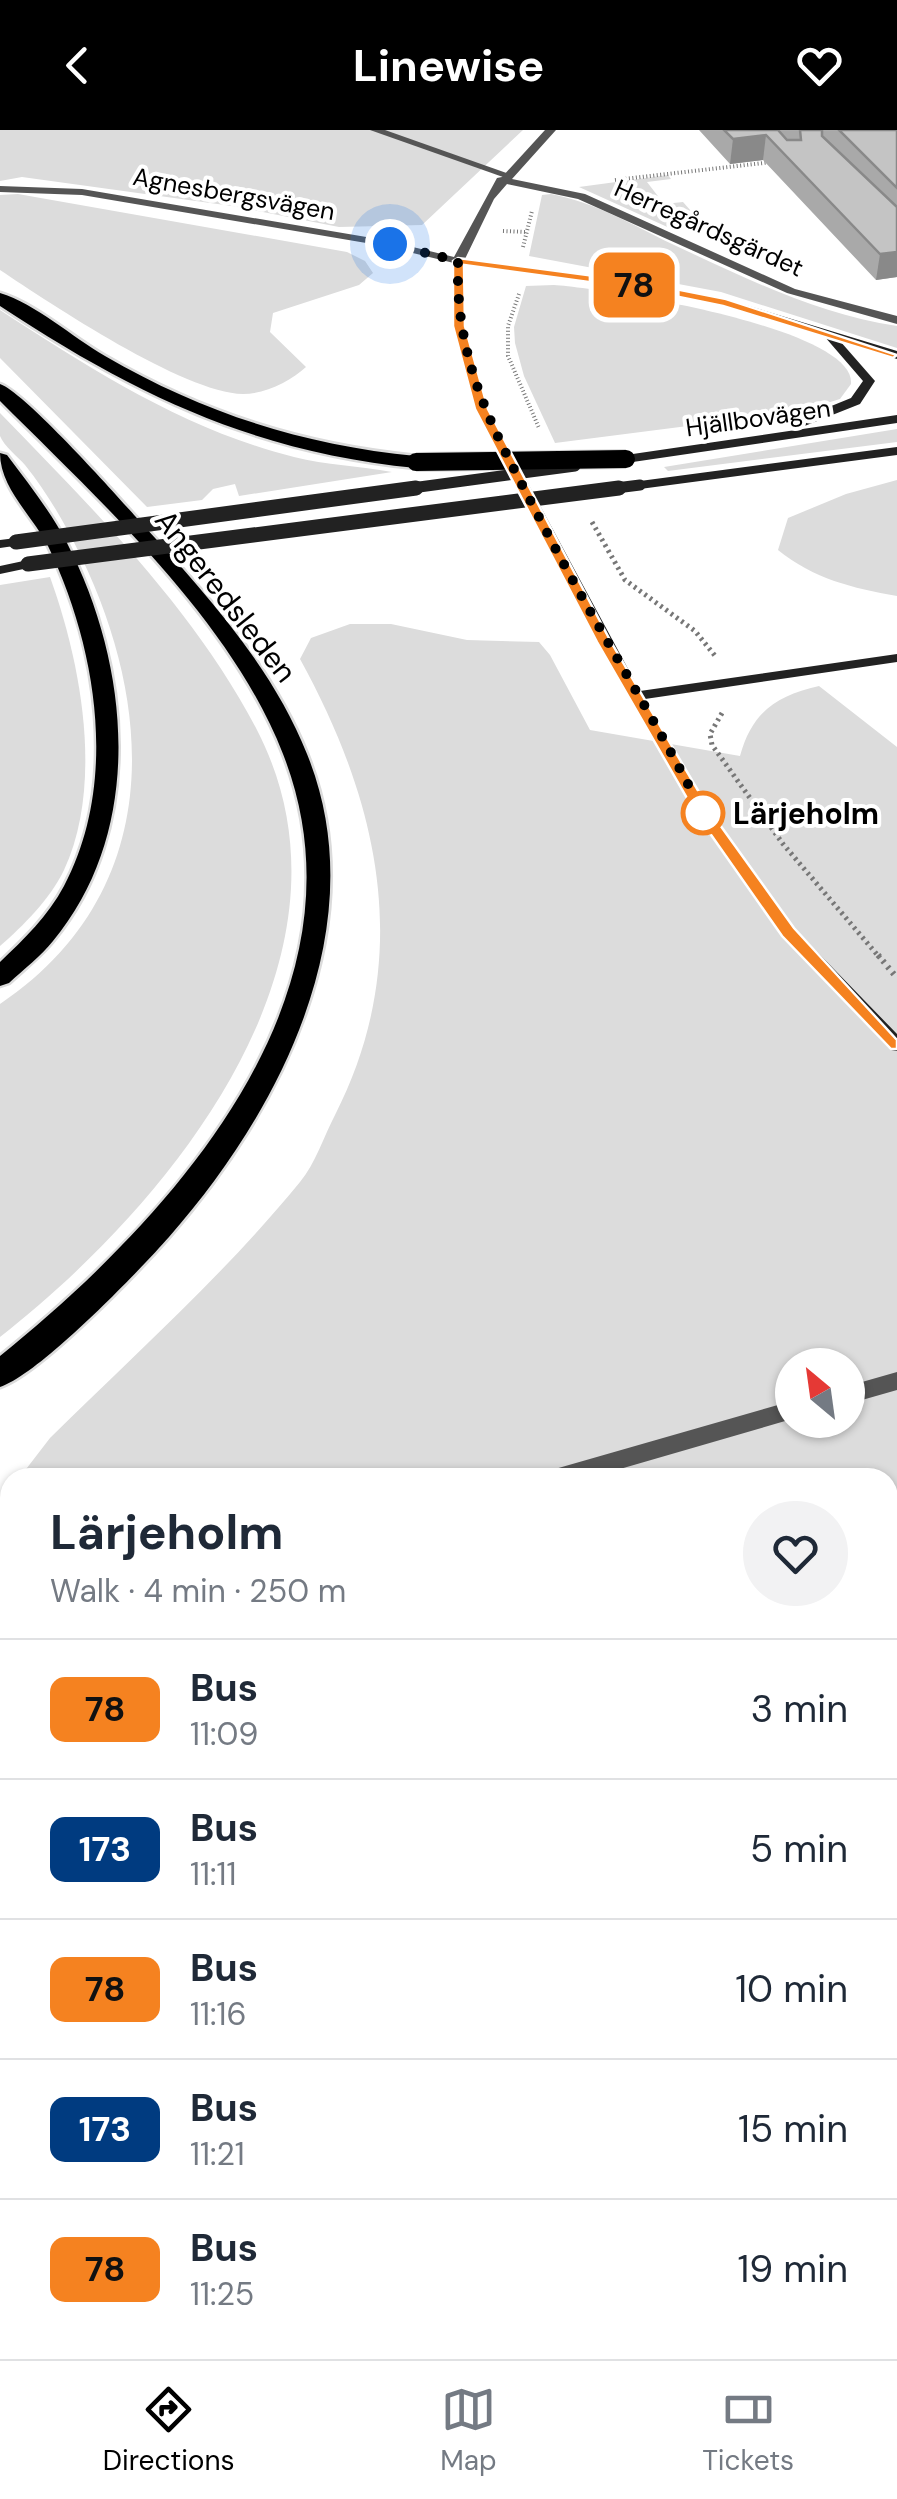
<!DOCTYPE html>
<html lang="en">
<head>
<meta charset="utf-8">
<style>
  :root { --surface:#fff; --page:#f2f2f3; --text:#1f2937; --muted:#747a83; --line:#e0e1e3; --accent:#000 }
  body { margin:0; font-family:"DM Sans",sans-serif; background:var(--page); color:var(--text); height:100vh; display:flex; flex-direction:column; font-size:38px; white-space:nowrap }
  * { box-sizing:border-box; margin:0 }
  p { font-size:32px; color:var(--muted) }
  .icon { flex:none; width:55px; height:55px; fill:none; stroke:currentColor; stroke-width:2; stroke-linecap:round; stroke-linejoin:round }
  .map { position:relative; flex:1; overflow:hidden }
  .details { position:absolute; left:0px; top:1338px; width:898px; height:892px; display:flex; flex-direction:column; background:var(--surface); border-radius:30px 30px 0 0; box-shadow:0 2px 8px #0004 }
  .details>* { flex:none }
  .badge { padding:0 20px; border-radius:15px; font-size:35px; line-height:65px }
  .needle { width:65px; rotate:331deg }
  .buttons { position:absolute; left:775px; top:1218px; display:grid; gap:20px }
  .buttons a { display:grid; place-items:center; width:90px; height:90px; border-radius:50%; background:var(--surface); box-shadow:0 2px 8px #0004; font-size:50px }
  .you { position:absolute; width:50px; height:50px; margin:-25px; border:8px solid #fff; border-radius:50%; background:#1a73e8; box-shadow:0 0 0 15px #1a73e833 }
  .map>.badge { position:absolute; translate:-50% -50%; box-shadow:0 0 0 5px #fff }
  .round { display:grid; place-items:center; flex:none; width:105px; height:105px; border-radius:52px; background:var(--page) }
  .head { display:flex; align-items:center; justify-content:space-between; height:170px; padding:0 50px }
  h1 { font-size:48px; font-weight:700; line-height:75px }
  ul { padding:0; list-style:none }
  li { display:flex; align-items:center; gap:30px; height:140px; padding:0 50px; border-top:2px solid var(--line) }
  li div { flex:1 }
  li b { display:block; font-size:38px }
  li em { font-style:normal }
  li .badge { min-width:110px; font-weight:700; text-align:center }
  header { display:flex; justify-content:space-between; align-items:center; height:130px; padding:0 50px; background:var(--accent); color:#fff; font-size:45px; font-weight:700 }
  .tabs { display:flex; justify-content:space-around; align-items:center; height:140px; border-top:2px solid var(--line); background:var(--surface); font-size:28px; color:var(--muted) }
  .tabs a { display:grid; justify-items:center; gap:5px }
  .tabs .on { color:var(--accent) }
  .map>svg:first-child { display:block }
</style>
</head>
<body>
<header><svg class="icon" aria-label="back" viewBox="0 0 24 24"><path d="M15 5l-7 7 7 7"/></svg>Linewise<svg class="icon" aria-label="heart" viewBox="0 0 24 24"><path d="M12 20l-8-8c-3-5 5-10 8-4 3-6 11-1 8 4z"/></svg></header>
<div class="map">
<svg width="897" height="2229" viewBox="0 0 897 2229">
  <rect width="100%" height="100%" fill="#fff"/>
  <!-- green -->
  <g fill="#dcdcdc" fill-rule="evenodd">
    <path d="M 0,0 L 523,0 L 422,95 L 339,97 L 232,76 L 22,47 L 0,51 Z"/>
    <path d="M 668,45 L 671,49 L 647,52 L 664,74 L 683,72 L 698,89 L 694,99 L 674,100 L 579,57 Z"/>
    <path d="M 18,64 L 347,122 L 365,131 L 373,143 L 359,155 L 273,183 L 270,202 L 306,237 C 291,251 265,264 243,264 C 184,263 51,174 0,140 L 0,65 Z"/>
    <path d="M 551,64 C 594,72 633,95 672,114 C 745,148 817,184 897,196 L 897,218 L 721,162 L 529,126 L 542,65 Z"/>
    <path d="M 554,155 C 601,158 856,197 851,254 L 840,269 L 798,282 L 555,313 L 524,246 L 515,213 L 514,197 L 526,156 Z"/>
    <path d="M 0,180 C 92,240 186,300 294,327 C 326,335 360,336 392,342 L 239,366 L 235,354 L 213,359 L 202,370 L 147,377 L 0,228 Z"/>
    <path d="M 0,283 C 93,379 195,480 257,600 C 374,827 169,1075 0,1207 L 0,874 C 171,759 156,563 67,399 C 55,377 41,355 25,335 C 18,327 4,316 0,306 C 0,301 0,290 0,283 Z"/>
    <path d="M 897,299 L 897,312 L 668,341 L 664,337 Z"/>
    <path d="M 897,350 L 897,466 C 852,458 814,449 778,420 L 788,388 L 846,364 Z"/>
    <path d="M 50,447 C 81,533 104,654 64,740 C 50,769 24,795 0,816 L 0,455 Z"/>
    <path d="M 350,494 L 391,494 L 467,510 L 539,512 L 550,525 L 590,600 L 740,626 C 752,582 776,566 819,556 L 897,617 L 897,2229 L 0,2229 L 0,1373 L 10,1360 L 10,2220 L 888,2220 L 888,1348 L 20,1347 L 50,1308 C 134,1225 225,1144 300,1052 C 315,1034 324,1006 335,985 C 414,830 381,676 300,529 L 311,508 ZM 792,1235 L 848,1235 L 848,1290 L 792,1290 Z"/>
  </g>
  <!-- water -->
  <path fill="#a3a3a3" d="M 421,2220 L 688,2220 L 703,2229 L 410,2229 Z"/>
  <g fill="none" stroke-linecap="round" stroke-linejoin="round">
    <defs>
      <g id="highway">
        <path d="M 0,163 C 36,174 72,207 105,226 C 203,283 303,315 416,326 L 426,332 L 416,338 C 254,322 135,265 0,176 Z"/>
        <path d="M 0,254 C 24,262 113,361 135,386 C 199,456 271,533 307,624 C 376,794 281,980 169,1107 C 138,1142 40,1244 0,1257 L 0,1226 C 171,1088 377,864 283,624 C 231,490 100,371 0,271 Z"/>
        <path d="M 0,323 L 7,325 C 28,353 51,382 67,413 C 130,535 146,699 53,811 C 41,826 24,839 9,853 L 0,856 L 0,832 C 24,809 48,786 64,756 C 119,652 97,518 48,416 C 32,385 0,358 0,323 Z"/>
      </g>
    </defs>
    <!-- highway casing -->
    <use href="#highway" stroke="#dbdbdb" stroke-width="5"/>
    <!-- path-far2 -->
    <g stroke="#777" stroke-width="4" stroke-dasharray="1 2.5" stroke-linecap="butt">
      <path d="M 615,50 L 772,32"/>
      <path d="M 503,101 L 527,102"/>
      <path d="M 523,117 L 532,81"/>
      <path d="M 519,164 L 508,196 L 508,226 L 539,298"/>
    </g>
    <!-- path-far1 -->
    <g stroke="#777" stroke-width="5" stroke-dasharray="2.5 4" stroke-linecap="butt">
      <path d="M 592,392 L 625,450 L 695,501 L 716,527"/>
      <path d="M 722,583 L 710,604 L 712,615 L 783,714 L 880,828"/>
    </g>
    <!-- path -->
    <path stroke="#777" stroke-width="6" stroke-dasharray="2.5 5" stroke-linecap="butt" d="M 878,825 L 897,848"/>
    <!-- lane -->
    <path fill="#555" fill-rule="evenodd" d="M 370,0 L 385,0 L 512,45 L 503,47 Z"/>
    <!-- street -->
    <g fill="#555" fill-rule="evenodd">
      <path d="M 545,0 L 556,0 L 512,49 L 585,64 L 795,159 L 897,186 L 897,194 L 787,163 L 578,69 L 507,54 L 494,69 L 464,131 L 458,134 L 384,116 L 82,65 L 0,62 L 0,56 L 82,59 L 384,110 L 454,127 L 497,48 L 502,47 Z"/>
      <path d="M 897,1242 L 897,1260 L 848,1274 L 848,1256 Z"/>
      <path d="M 792,1271 L 792,1289 L 589,1348 L 544,1348 L 547,1341 L 555,1339 Z"/>
      <path d="M 10,1710 L 10,1739 L 0,1743 L 0,1714 Z"/>
    </g>
    <!-- secondary -->
    <g fill="#222" fill-rule="evenodd">
      <path d="M 458,128 L 640,153 L 726,169 L 897,221 L 897,229 L 840,211 L 875,251 L 860,274 L 797,299 L 792,298 L 792,292 L 851,268 L 863,251 L 825,207 L 724,176 L 640,159 L 464,135 L 465,196 L 488,279 L 640,561 L 897,524 L 897,532 L 645,569 L 710,682 L 794,798 L 897,904 L 897,921 L 891,920 L 782,806 L 695,683 L 597,512 L 476,279 L 453,196 L 452,131 Z"/>
      <path d="M 897,285 L 897,293 L 626,333 L 619,329 L 626,325 Z"/>
      <path d="M 897,317 L 897,325 L 640,359 L 633,355 L 640,351 Z"/>
      <path d="M 16,408 L 23,412 L 21,415 L 0,418 L 0,410 Z"/>
      <path d="M 28,430 L 33,431 L 33,437 L 0,444 L 0,436 Z"/>
    </g>
    <!-- highway -->
    <use href="#highway" fill="#000" fill-rule="evenodd"/>
    <defs>
      <path id="highway-bridge" d="M 416,332 L 626,329"/>
    </defs>
    <!-- highway-bridge casing -->
    <use href="#highway-bridge" stroke="#dbdbdb" stroke-width="20" stroke-linecap="butt"/>
    <!-- secondary-bridge-far1 -->
    <g stroke="#222" stroke-width="11">
      <path d="M 397,360 L 575,336"/>
      <path d="M 600,360 L 640,355"/>
    </g>
    <!-- secondary-bridge -->
    <g stroke="#222" stroke-width="15">
      <path d="M 16,412 L 416,358"/>
      <path d="M 28,434 L 619,358"/>
    </g>
    <!-- highway-bridge -->
    <use href="#highway-bridge" stroke="#000" stroke-width="18"/>
  </g>
  <!-- wall -->
  <path fill="#a9a9a9" d="M 699,0 L 897,0 L 897,147 L 876,150 L 763,30 L 730,34 Z"/>
  <!-- shaded-wall -->
  <g fill="#898989">
    <path d="M 766,5 L 763,30 L 730,34 L 733,9 Z"/>
    <path d="M 897,122 L 897,147 L 876,150 L 880,124 Z"/>
  </g>
  <!-- building -->
  <g fill="#c4c4c4" stroke="#898989" stroke-width="2.5">
    <path d="M 724,0 L 778,0 L 787,10 L 801,10 L 800,0 L 822,0 L 822,6 L 897,77 L 897,122 L 880,124 L 766,5 L 733,9 Z"/>
    <path d="M 839,0 L 897,0 L 897,58 Z"/>
  </g>
  <!-- line -->
  <path fill="#f58220" stroke="#fff" stroke-width="2.5" d="M 458,128 L 640,152 L 726,169 L 897,225 L 893,228 L 723,176 L 640,159 L 464,135 L 465,196 L 488,279 L 611,512 L 710,681 L 794,798 L 897,910 L 897,919 L 891,919 L 782,806 L 695,682 L 597,512 L 475,279 L 453,196 L 453,131 Z"/>
  <g fill="none" stroke-linecap="round" stroke-linejoin="round">
    <!-- walk -->
    <path stroke="#000" stroke-width="10" stroke-dasharray="0 18" d="M 390,114 L 458,131 C 455,234 494,301 540,389 C 591,489 653,584 703,683"/>
  </g>
  <!-- markers -->
  <circle fill="#fff" stroke="#f58220" stroke-width="5" cx="703" cy="683" r="20"/>
  <g text-anchor="middle" dominant-baseline="central" stroke-width="8" stroke-linejoin="round" paint-order="stroke">
    <!-- far-street labels -->
    <g font-size="25" fill="#000" stroke="#fff">
      <text transform="translate(234 64) rotate(10)">Agnesbergsvägen</text>
      <text transform="translate(709 98) rotate(24)">Herregårdsgärdet</text>
      <text transform="translate(758 288) rotate(-8)">Hjällbovägen</text>
    </g>
    <!-- street labels -->
    <g font-size="30" fill="#000" stroke="#fff">
      <text transform="translate(226 466) rotate(52)">Angeredsleden</text>
    </g>
    <!-- stop labels -->
    <g font-size="30" font-weight="bold" fill="#000" stroke="#fff" text-anchor="start">
      <text x="733" y="683">Lärjeholm</text>
    </g>
  </g>
</svg>
<div class="buttons">
<a><svg class="needle" viewBox="-14 -14 28 28"><path d="M0-13l5 13h-10z" fill="#e53935"/><path d="M0 13l5-13h-10z" fill="#747a83"/></svg></a>
</div>
<div class="you" style="left:390px;top:114px"></div>
<b class="badge" style="left:634px;top:155px;background:#f58220;color:#111">78</b>
<section class="details">
<div class="head"><div><h1>Lärjeholm</h1><p>Walk · 4 min · 250 m</p></div><a class="round"><svg class="icon" aria-label="heart" viewBox="0 0 24 24"><path d="M12 20l-8-8c-3-5 5-10 8-4 3-6 11-1 8 4z"/></svg></a></div>
<ul>
<li><span class="badge" style="background:#f58220;color:#111">78</span><div><b>Bus</b><p>11:09</p></div><em>3 min</em></li>
<li><span class="badge" style="background:#003b80;color:#fff">173</span><div><b>Bus</b><p>11:11</p></div><em>5 min</em></li>
<li><span class="badge" style="background:#f58220;color:#111">78</span><div><b>Bus</b><p>11:16</p></div><em>10 min</em></li>
<li><span class="badge" style="background:#003b80;color:#fff">173</span><div><b>Bus</b><p>11:21</p></div><em>15 min</em></li>
<li><span class="badge" style="background:#f58220;color:#111">78</span><div><b>Bus</b><p>11:25</p></div><em>19 min</em></li>
</ul>
</section>
</div>
<nav class="tabs">
<a class="on"><svg class="icon" aria-label="directions" viewBox="0 0 24 24"><path d="M12 3l9 9-9 9-9-9zM9 14v-3h6M13 9l2 2-2 2"/></svg>Directions</a>
<a><svg class="icon" aria-label="map" viewBox="0 0 24 24"><path d="M3 6l6-2 6 2 6-2v14l-6 2-6-2-6 2zM9 4v14M15 6v14"/></svg>Map</a>
<a><svg class="icon" aria-label="tickets" viewBox="0 0 24 24"><path d="M3 7h18v10H3zM15 7v10"/></svg>Tickets</a>
</nav>
</body>
</html>
